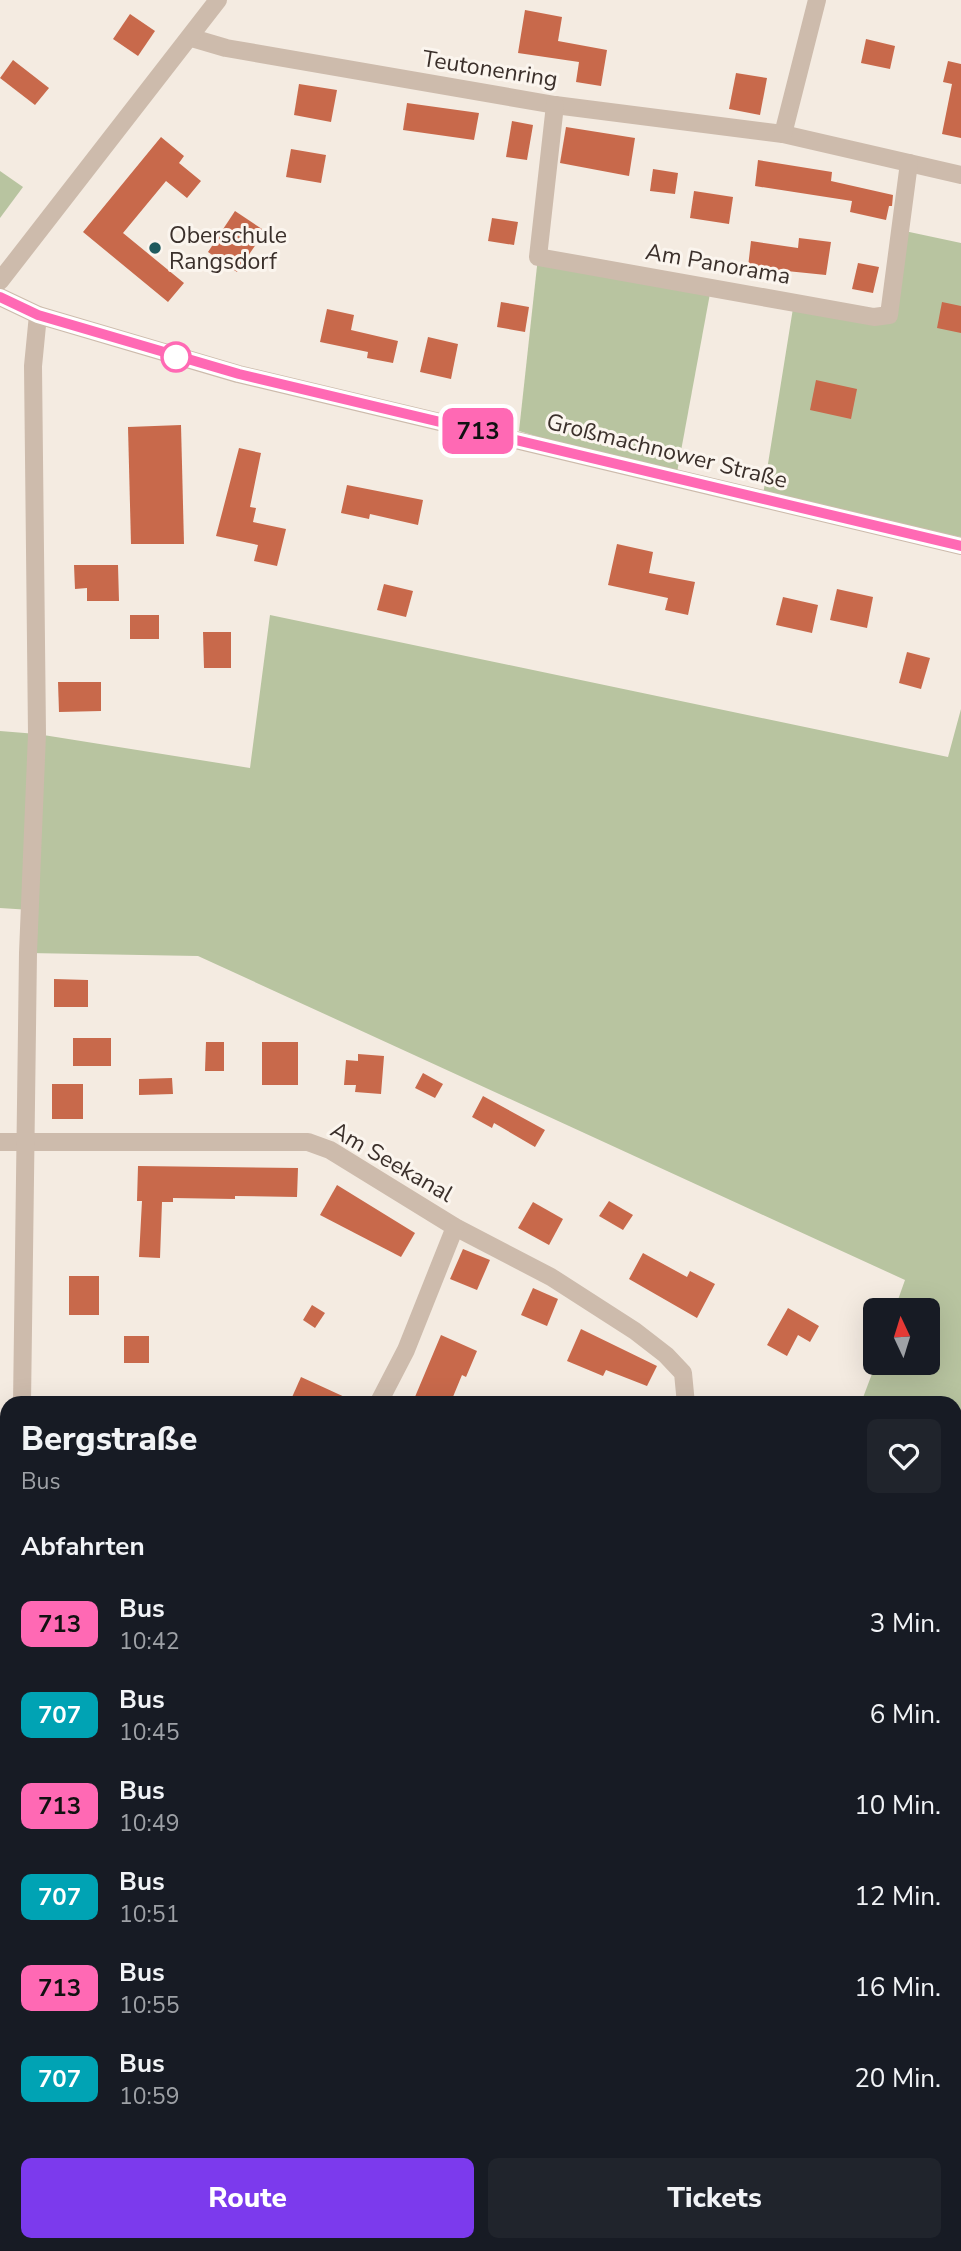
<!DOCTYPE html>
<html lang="de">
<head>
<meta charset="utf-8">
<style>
  :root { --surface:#171b24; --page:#20242c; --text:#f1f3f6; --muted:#9ea1a6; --accent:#7c3aed }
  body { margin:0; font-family:"Nunito Sans",sans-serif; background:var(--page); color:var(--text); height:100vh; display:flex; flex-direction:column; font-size:26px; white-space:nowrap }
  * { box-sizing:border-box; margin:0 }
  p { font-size:23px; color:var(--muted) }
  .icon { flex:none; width:38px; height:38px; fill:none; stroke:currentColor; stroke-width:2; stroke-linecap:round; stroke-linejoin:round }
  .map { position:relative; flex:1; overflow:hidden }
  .details { position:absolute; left:0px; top:1396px; width:962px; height:856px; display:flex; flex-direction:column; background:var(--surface); border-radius:21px 21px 0 0; box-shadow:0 7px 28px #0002 }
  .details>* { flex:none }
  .badge { padding:0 14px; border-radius:10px; font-size:24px; line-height:46px }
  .needle { width:46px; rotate:356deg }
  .tools { position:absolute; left:863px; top:1298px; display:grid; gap:14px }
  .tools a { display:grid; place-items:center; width:77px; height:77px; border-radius:10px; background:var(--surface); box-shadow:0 7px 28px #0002; font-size:35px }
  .map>.badge { position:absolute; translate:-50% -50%; box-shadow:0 0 0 4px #fff }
  h2 { padding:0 21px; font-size:26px; line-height:63px }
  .round { display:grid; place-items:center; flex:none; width:74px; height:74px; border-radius:10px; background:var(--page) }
  .overview { display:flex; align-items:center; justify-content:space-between; height:119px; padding:0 21px }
  h1 { font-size:33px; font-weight:800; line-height:52px }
  .cta { display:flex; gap:14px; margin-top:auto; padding:14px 21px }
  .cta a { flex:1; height:80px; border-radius:10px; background:var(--accent); color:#fff; font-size:28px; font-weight:800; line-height:80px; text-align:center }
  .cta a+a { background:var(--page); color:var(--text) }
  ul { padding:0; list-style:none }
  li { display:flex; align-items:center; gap:21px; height:91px; padding:0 21px }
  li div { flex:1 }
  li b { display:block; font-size:26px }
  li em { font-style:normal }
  li .badge { min-width:77px; font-weight:700; text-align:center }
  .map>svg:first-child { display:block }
</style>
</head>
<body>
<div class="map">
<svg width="961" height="2251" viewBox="0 0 961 2251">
  <rect width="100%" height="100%" fill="#f4ebe1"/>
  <!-- green -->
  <g fill="#b8c4a0">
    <path d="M 0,171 L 23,187 L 0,218 Z"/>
    <path d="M 900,230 L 961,243 L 961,537 L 762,501 L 794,302 L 889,315 Z"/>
    <path d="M 538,257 L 711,288 L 676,478 L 519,431 Z"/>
    <path d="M 270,615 L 948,757 L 961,709 L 961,1613 L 956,1610 L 956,1404 L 861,1403 L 876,1363 L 928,1363 L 928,1311 L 894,1311 L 905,1280 L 198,956 L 28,953 L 31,910 L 0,908 L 0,731 L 37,734 L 250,768 Z"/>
    <path d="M 405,2245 L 616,2245 L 613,2251 L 404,2251 Z"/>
  </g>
  <!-- building -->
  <g fill="#c8694b">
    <path d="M 525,10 L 562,17 L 558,41 L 607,50 L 601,86 L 576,82 L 579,62 L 518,53 Z"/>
    <path d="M 130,14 L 155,31 L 138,56 L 113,39 Z"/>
    <path d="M 866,39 L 895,46 L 890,69 L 861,63 Z"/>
    <path d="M 13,60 L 49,88 L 35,105 L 0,78 Z"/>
    <path d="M 948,61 L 961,64 L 961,138 L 942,134 L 952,84 L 943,82 Z"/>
    <path d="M 736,73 L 767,78 L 760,115 L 729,109 Z"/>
    <path d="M 299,84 L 337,90 L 331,122 L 294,115 Z"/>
    <path d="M 407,103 L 479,113 L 474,140 L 403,130 Z"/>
    <path d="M 512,121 L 533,125 L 527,160 L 506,157 Z"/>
    <path d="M 566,127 L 635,138 L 629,176 L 560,163 Z"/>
    <path d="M 161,137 L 184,156 L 179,163 L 201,181 L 187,198 L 166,181 L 123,233 L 184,283 L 168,302 L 83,232 Z"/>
    <path d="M 291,149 L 326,155 L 321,183 L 286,177 Z"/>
    <path d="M 758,160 L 832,172 L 831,181 L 893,195 L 892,206 L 889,206 L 886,220 L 850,212 L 852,201 L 755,186 Z"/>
    <path d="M 653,169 L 678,173 L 675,194 L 650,191 Z"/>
    <path d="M 694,191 L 733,197 L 729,224 L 690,218 Z"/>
    <path d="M 235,211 L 265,231 L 237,272 L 208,252 Z"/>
    <path d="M 492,218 L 518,222 L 514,245 L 488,241 Z"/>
    <path d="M 799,238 L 831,242 L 826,275 L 748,267 L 751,241 L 798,248 Z"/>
    <path d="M 858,263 L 879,267 L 873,293 L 852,289 Z"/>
    <path d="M 501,302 L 529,307 L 525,332 L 497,327 Z"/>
    <path d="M 942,302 L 961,306 L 961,333 L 937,328 Z"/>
    <path d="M 327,309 L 354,315 L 351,330 L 398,341 L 393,363 L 367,358 L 368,352 L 320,342 Z"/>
    <path d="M 428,337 L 458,344 L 451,379 L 420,372 Z"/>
    <path d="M 816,380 L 857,389 L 851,419 L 810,410 Z"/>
    <path d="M 181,425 L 184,544 L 131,544 L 128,427 Z"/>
    <path d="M 239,448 L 261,453 L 250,507 L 256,508 L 253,522 L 286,529 L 277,566 L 254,561 L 258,545 L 216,536 Z"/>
    <path d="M 347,485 L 423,500 L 418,525 L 370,514 L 369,519 L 341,513 Z"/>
    <path d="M 617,544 L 653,552 L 649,573 L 695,582 L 688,615 L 665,610 L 668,598 L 608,585 Z"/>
    <path d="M 74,565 L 118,565 L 119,601 L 87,601 L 87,588 L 75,589 Z"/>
    <path d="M 384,584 L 413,591 L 406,617 L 377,610 Z"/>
    <path d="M 837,589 L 873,597 L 867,628 L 830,620 Z"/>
    <path d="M 783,597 L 818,605 L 812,633 L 776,625 Z"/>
    <rect x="130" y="615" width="29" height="24"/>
    <path d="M 203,632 L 231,632 L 231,668 L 204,668 Z"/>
    <path d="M 907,652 L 930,658 L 921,689 L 899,683 Z"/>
    <path d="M 58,682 L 101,682 L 101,711 L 59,712 Z"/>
    <path d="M 54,979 L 88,980 L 88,1007 L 54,1007 Z"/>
    <rect x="73" y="1038" width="38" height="28"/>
    <path d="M 206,1042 L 224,1042 L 224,1071 L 205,1071 Z"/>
    <rect x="262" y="1042" width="36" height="43"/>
    <path d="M 358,1054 L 384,1056 L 381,1094 L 355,1092 L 356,1085 L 344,1085 L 346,1060 L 358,1061 Z"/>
    <path d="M 423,1073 L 443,1084 L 435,1098 L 415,1088 Z"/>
    <path d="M 172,1078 L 173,1094 L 139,1095 L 139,1079 Z"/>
    <rect x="52" y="1084" width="31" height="35"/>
    <path d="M 483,1096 L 545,1130 L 535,1147 L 494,1123 L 492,1128 L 472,1117 Z"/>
    <path d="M 138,1166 L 298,1168 L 297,1197 L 235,1196 L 235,1199 L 173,1198 L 173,1202 L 162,1202 L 160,1258 L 139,1257 L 142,1201 L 137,1201 Z"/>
    <path d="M 337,1185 L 415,1233 L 401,1257 L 320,1215 Z"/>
    <path d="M 609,1201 L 633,1215 L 623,1230 L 599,1216 Z"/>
    <path d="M 533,1202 L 563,1219 L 549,1245 L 518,1228 Z"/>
    <path d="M 463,1249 L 490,1260 L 477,1290 L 450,1279 Z"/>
    <path d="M 643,1253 L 687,1277 L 690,1271 L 715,1284 L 697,1318 L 629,1279 Z"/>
    <rect x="69" y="1276" width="30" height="39"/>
    <path d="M 533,1288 L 558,1299 L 547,1326 L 521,1315 Z"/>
    <path d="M 312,1305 L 325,1313 L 315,1328 L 303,1320 Z"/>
    <path d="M 788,1308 L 819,1326 L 810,1342 L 798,1335 L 787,1356 L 767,1345 Z"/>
    <path d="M 581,1329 L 657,1366 L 647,1386 L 606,1370 L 603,1376 L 567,1361 Z"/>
    <path d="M 441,1335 L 477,1351 L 466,1377 L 462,1375 L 450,1404 L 412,1404 Z"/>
    <rect x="124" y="1336" width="25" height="27"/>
    <path d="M 301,1377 L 360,1404 L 289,1404 Z"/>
  </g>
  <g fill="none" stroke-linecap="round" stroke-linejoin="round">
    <!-- minor -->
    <g stroke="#cdbbac" stroke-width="18">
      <path d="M 192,38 L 226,48 L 555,105 L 783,134 L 961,175"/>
      <path d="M 555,105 L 538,257 L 874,317 L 889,315 L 909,163"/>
      <path d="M 783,134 L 817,0"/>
      <path d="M 0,281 L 218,0"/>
      <path d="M 0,297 L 38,315 L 238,374 L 961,546"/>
      <path d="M 0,1142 L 308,1142 L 330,1150 L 455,1227 L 551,1277 L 635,1331 L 666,1355 L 683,1373 L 686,1404"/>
      <path d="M 22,1404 L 28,953 L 37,734 L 33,366 L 38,315"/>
      <path d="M 378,1404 L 406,1350 L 455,1227"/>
      <path d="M 0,1464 L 7,1465"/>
      <path d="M 0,2027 L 7,2027"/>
      <path d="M 956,2183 L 961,2188"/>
      <path d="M 621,2245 L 633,2251"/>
      <path d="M 12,2251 L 12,2245"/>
      <path d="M 268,2251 L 268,2245"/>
    </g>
  </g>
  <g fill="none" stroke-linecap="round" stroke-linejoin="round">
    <defs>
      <path id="line" d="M 0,297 L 38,315 L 239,374 L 961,546"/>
    </defs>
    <!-- line casing -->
    <use href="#line" stroke="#fff" stroke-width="16"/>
    <!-- line -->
    <use href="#line" stroke="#ff69b4" stroke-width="10"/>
  </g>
  <!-- markers -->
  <circle fill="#1f5a5e" stroke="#fbf5ee" stroke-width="2.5" cx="155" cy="248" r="7"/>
  <circle fill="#fff" stroke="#ff69b4" stroke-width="3.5" cx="176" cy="357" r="14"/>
  <g text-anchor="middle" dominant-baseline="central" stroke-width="6" stroke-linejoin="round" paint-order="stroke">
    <!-- street labels -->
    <g font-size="23" fill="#3b302b" stroke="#fbf5ee">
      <text transform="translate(490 69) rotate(9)">Teutonenring</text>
      <text transform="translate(718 264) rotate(10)">Am Panorama</text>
      <text transform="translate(667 451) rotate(14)">Großmachnower Straße</text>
      <text transform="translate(392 1162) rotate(30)">Am Seekanal</text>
    </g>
    <!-- poi labels -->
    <g font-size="23" fill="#3b302b" stroke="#fbf5ee" text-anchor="start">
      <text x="169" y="235">Oberschule<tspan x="169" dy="26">Rangsdorf</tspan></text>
    </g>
  </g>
</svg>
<div class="tools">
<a><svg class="needle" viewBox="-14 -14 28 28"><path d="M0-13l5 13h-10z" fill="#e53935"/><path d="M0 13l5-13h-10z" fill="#9ea1a6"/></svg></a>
</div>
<b class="badge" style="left:478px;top:431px;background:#ff69b4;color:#111">713</b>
<section class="details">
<div class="overview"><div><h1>Bergstraße</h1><p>Bus</p></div><a class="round"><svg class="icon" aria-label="heart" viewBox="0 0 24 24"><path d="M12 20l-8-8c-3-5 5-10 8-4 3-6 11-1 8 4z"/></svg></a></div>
<h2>Abfahrten</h2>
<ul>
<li><span class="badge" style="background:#ff69b4;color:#111">713</span><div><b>Bus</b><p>10:42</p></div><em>3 Min.</em></li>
<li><span class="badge" style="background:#00a3b4;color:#fff">707</span><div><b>Bus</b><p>10:45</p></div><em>6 Min.</em></li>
<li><span class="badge" style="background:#ff69b4;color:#111">713</span><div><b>Bus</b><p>10:49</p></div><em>10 Min.</em></li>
<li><span class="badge" style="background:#00a3b4;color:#fff">707</span><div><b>Bus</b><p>10:51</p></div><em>12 Min.</em></li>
<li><span class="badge" style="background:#ff69b4;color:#111">713</span><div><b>Bus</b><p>10:55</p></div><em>16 Min.</em></li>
<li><span class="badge" style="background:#00a3b4;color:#fff">707</span><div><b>Bus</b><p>10:59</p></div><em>20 Min.</em></li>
</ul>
<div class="cta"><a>Route</a><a>Tickets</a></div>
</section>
</div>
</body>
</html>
